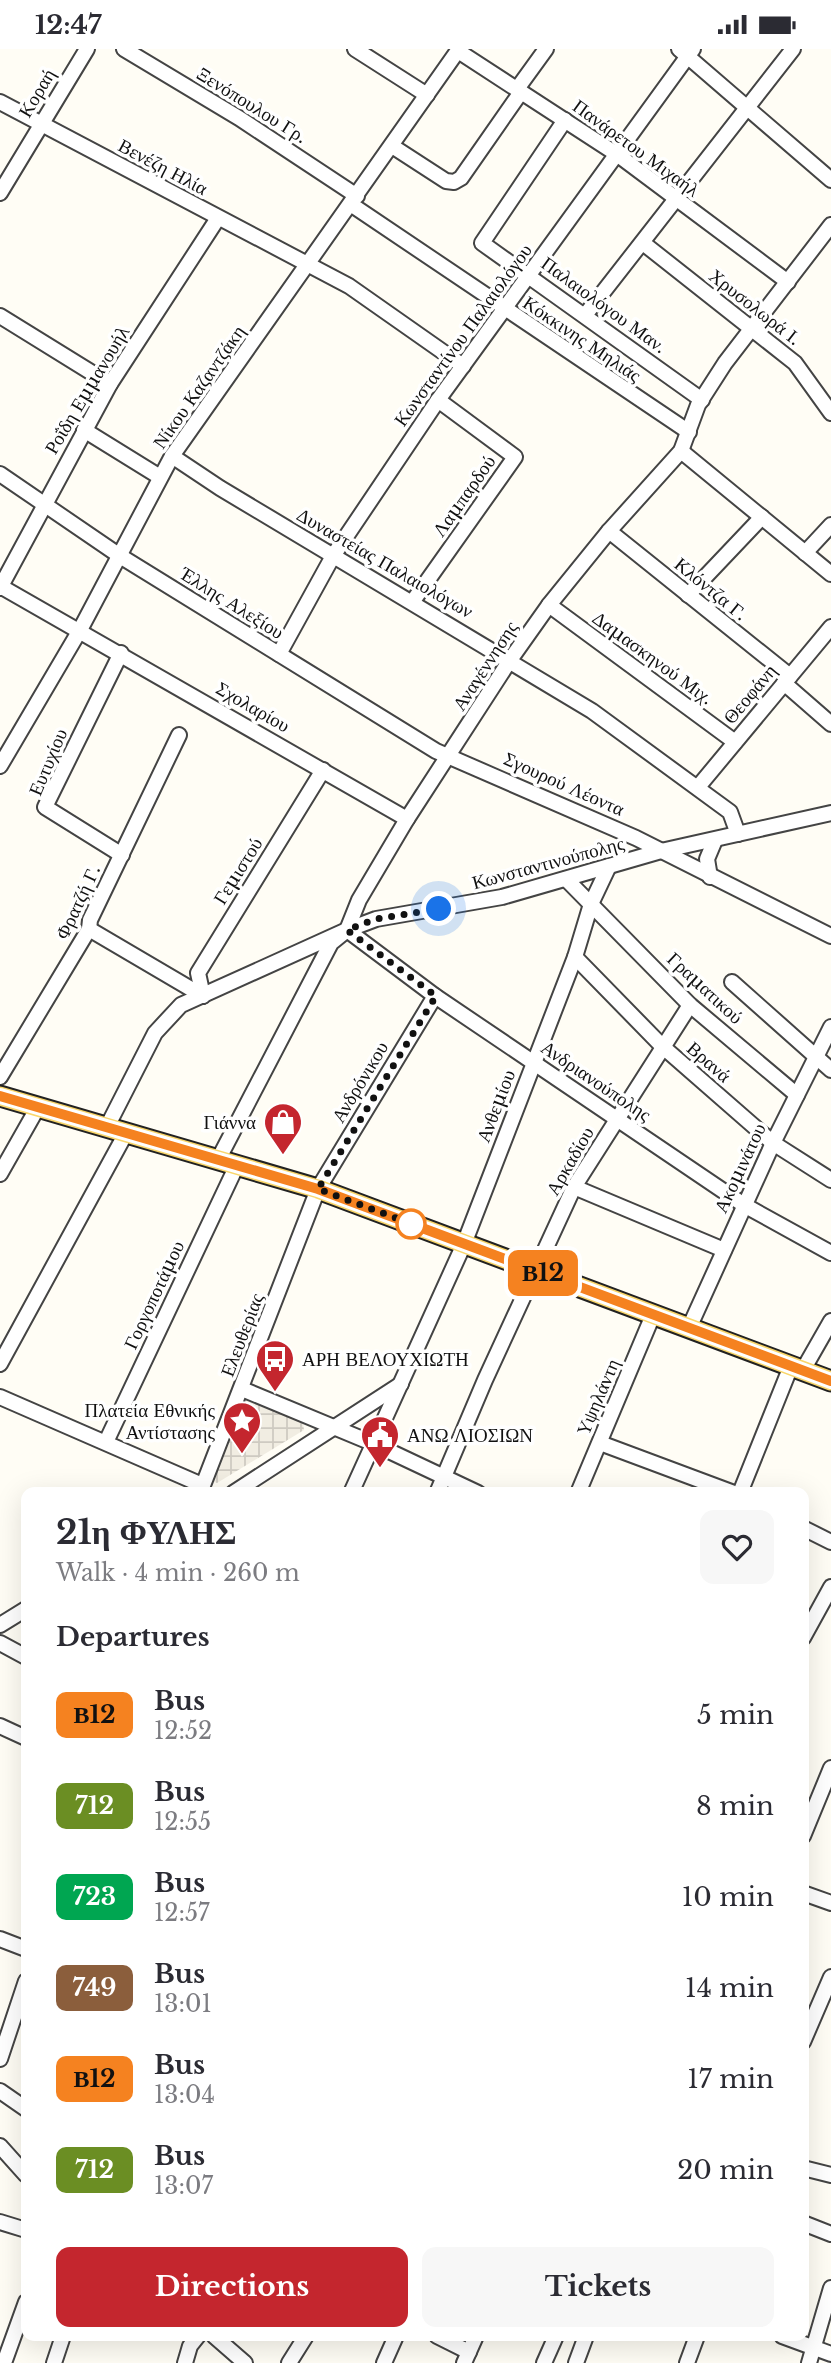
<!DOCTYPE html>
<html lang="en">
<head>
<meta charset="utf-8">
<style>
  :root { --surface:#fff; --page:#f7f7f7; --text:#2b2b33; --muted:#7c7c81; --accent:#c4262e }
  body { margin:0; font-family:"Libre Baskerville",serif; background:var(--page); color:var(--text); height:100vh; display:flex; flex-direction:column; font-size:26px; white-space:nowrap }
  * { box-sizing:border-box; margin:0 }
  p { font-size:23px; color:var(--muted) }
  .icon { flex:none; width:38px; height:38px; fill:none; stroke:currentColor; stroke-width:2; stroke-linecap:round; stroke-linejoin:round }
  .map { position:relative; flex:1; overflow:hidden }
  .side { position:absolute; left:21px; top:1438px; width:788px; height:854px; display:flex; flex-direction:column; background:var(--surface); border-radius:14px; box-shadow:0 7px 28px #0002 }
  .side>* { flex:none }
  .badge { padding:0 14px; border-radius:10px; font-size:24px; line-height:46px }
  .you { position:absolute; width:35px; height:35px; margin:-18px; border:5px solid #fff; border-radius:50%; background:#1a73e8; box-shadow:0 0 0 10px #1a73e833 }
  .map>.badge { position:absolute; translate:-50% -50%; box-shadow:0 0 0 4px #fff }
  h2 { padding:0 35px; font-size:26px; line-height:63px }
  .round { display:grid; place-items:center; flex:none; width:74px; height:74px; border-radius:14px; background:var(--page) }
  .headline { display:flex; align-items:center; justify-content:space-between; height:119px; padding:0 35px }
  h1 { font-size:33px; font-weight:700; line-height:52px }
  .cta { display:flex; gap:14px; margin-top:auto; padding:14px 35px }
  .cta a { flex:1; height:80px; border-radius:14px; background:var(--accent); color:#fff; font-size:28px; font-weight:700; line-height:80px; text-align:center }
  .cta a+a { background:var(--page); color:var(--text) }
  ul { padding:0; list-style:none }
  li { display:flex; align-items:center; gap:21px; height:91px; padding:0 35px }
  li div { flex:1 }
  li b { display:block; font-size:26px }
  li em { font-style:normal }
  li .badge { min-width:77px; font-weight:700; text-align:center }
  .status { display:flex; justify-content:space-between; align-items:center; height:49px; padding:0 35px; background:var(--surface); direction:ltr }
  .status svg { height:19px; fill:currentColor }
  .map>svg:first-child { display:block }
</style>
</head>
<body>
<div class="status"><b>12:47</b><svg viewBox="0 0 49 12"><path d="M0 12V9h3v3zM5 12V6h3v6zM10 12V3h3v9zM15 12V0h3v12zM26 1h20v11H26zM47 4h2v5h-2z"/></svg></div>
<div class="map">
<svg width="831" height="2314" viewBox="0 0 831 2314">
  <defs>
    <pattern id="plaza-grid" width="8" height="8" patternUnits="userSpaceOnUse" patternTransform="scale(1.75)"><rect width="8" height="8" fill="#f1ede2"/><path d="M0 4h8M4 0v8" fill="none" stroke="#cecac1"/></pattern>
  </defs>
  <rect width="100%" height="100%" fill="#fffdf5"/>
  <!-- plaza -->
  <path fill="url(#plaza-grid)" d="M 245,1349 L 303,1374 L 304,1381 L 217,1434 L 211,1432 Z"/>
  <g fill="none" stroke-linecap="round" stroke-linejoin="round">
    <defs>
      <g id="minor">
        <path d="M 124,0 L 239,69 L 357,147"/>
        <path d="M 355,0 L 427,46"/>
        <path d="M 679,0 L 831,131"/>
        <path d="M 458,2 L 618,106 L 788,233"/>
        <path d="M 517,40 L 546,0"/>
        <path d="M 0,53 L 349,237 L 463,317"/>
        <path d="M 565,71 L 482,194 L 702,351"/>
        <path d="M 392,97 L 446,132 L 454,133 L 461,129 L 521,43"/>
        <path d="M 0,144 L 87,0"/>
        <path d="M 352,156 L 689,383"/>
        <path d="M 643,194 L 795,314 L 831,364"/>
        <path d="M 586,265 L 793,0"/>
        <path d="M 0,267 L 110,335"/>
        <path d="M 84,381 L 160,428"/>
        <path d="M 681,402 L 831,525"/>
        <path d="M 172,407 L 220,439 L 592,662 L 730,763 L 738,785"/>
        <path d="M 0,425 L 120,507 L 436,702 L 636,789 L 831,887"/>
        <path d="M 609,482 L 790,627"/>
        <path d="M 805,504 L 831,476"/>
        <path d="M 0,537 L 407,770"/>
        <path d="M 0,539 L 110,335 L 218,169"/>
        <path d="M 688,546 L 762,468"/>
        <path d="M 413,552 L 515,408 L 438,351"/>
        <path d="M 549,556 L 735,693"/>
        <path d="M 121,604 L 45,758 L 122,806"/>
        <path d="M 279,605 L 333,507 L 438,351 L 693,0"/>
        <path d="M 784,634 L 831,675"/>
        <path d="M 0,717 L 80,581 L 172,407 L 459,0"/>
        <path d="M 698,738 L 831,578"/>
        <path d="M 710,828 L 707,810 L 715,791"/>
        <path d="M 566,830 L 690,956 L 797,1046"/>
        <path d="M 89,880 L 203,947"/>
        <path d="M 347,881 L 435,947 L 744,1156 L 831,1204"/>
        <path d="M 575,908 L 662,997 L 773,1094 L 831,1131"/>
        <path d="M 732,933 L 831,1021"/>
        <path d="M 203,947 L 198,924 L 323,721"/>
        <path d="M 0,1028 L 89,880 L 90,871 L 179,686"/>
        <path d="M 107,1078 L 155,984 L 181,956 L 347,881 L 376,870 L 502,848 L 661,802 L 831,764"/>
        <path d="M 218,1111 L 331,894 L 347,881 L 359,851 L 407,770 L 510,611 L 549,556 L 609,482 L 681,402 L 698,356 L 725,314 L 831,176"/>
        <path d="M 0,1125 L 38,1058"/>
        <path d="M 574,1138 L 724,1201"/>
        <path d="M 689,1279 L 773,1094 L 831,978"/>
        <path d="M 0,1315 L 126,1084"/>
        <path d="M 803,1321 L 831,1272"/>
        <path d="M 242,1340 L 372,1394 L 478,1444"/>
        <path d="M 0,1348 L 202,1436"/>
        <path d="M 106,1393 L 237,1116"/>
        <path d="M 600,1394 L 734,1444"/>
        <path d="M 200,1444 L 318,1140 L 435,947"/>
        <path d="M 233,1444 L 401,1335"/>
        <path d="M 351,1444 L 464,1195 L 575,908 L 591,855 L 609,817"/>
        <path d="M 437,1444 L 485,1331 L 574,1138 L 690,956"/>
        <path d="M 578,1444 L 653,1266"/>
        <path d="M 740,1444 L 791,1317"/>
        <path d="M 803,1479 L 831,1493"/>
        <path d="M 0,1576 L 26,1560"/>
        <path d="M 803,1589 L 831,1538"/>
        <path d="M 0,1594 L 26,1608"/>
        <path d="M 0,1677 L 26,1689"/>
        <path d="M 803,1787 L 831,1719"/>
        <path d="M 803,1844 L 831,1854"/>
        <path d="M 0,1890 L 26,1900"/>
        <path d="M 803,1993 L 831,1928"/>
        <path d="M 0,2010 L 26,1932"/>
        <path d="M 0,2042 L 26,2060"/>
        <path d="M 0,2097 L 26,2126"/>
        <path d="M 803,2119 L 831,2126"/>
        <path d="M 0,2173 L 26,2181"/>
        <path d="M 803,2174 L 831,2185"/>
        <path d="M 214,2287 L 245,2314"/>
        <path d="M 437,2287 L 469,2303"/>
        <path d="M 782,2287 L 831,2305"/>
        <path d="M 4,2314 L 26,2253"/>
        <path d="M 54,2314 L 63,2287"/>
        <path d="M 185,2314 L 190,2297 L 198,2287"/>
        <path d="M 289,2314 L 306,2287"/>
        <path d="M 384,2314 L 396,2287"/>
        <path d="M 464,2314 L 476,2287"/>
        <path d="M 544,2314 L 556,2287"/>
        <path d="M 576,2314 L 586,2287"/>
        <path d="M 687,2314 L 697,2287"/>
        <path d="M 809,2314 L 831,2239"/>
      </g>
      <path id="major" d="M 0,1047 L 318,1140 L 831,1332"/>
    </defs>
    <!-- minor casing -->
    <use href="#minor" stroke="#444" stroke-width="18"/>
    <!-- major casing -->
    <use href="#major" stroke="#222" stroke-width="23"/>
    <!-- minor -->
    <use href="#minor" stroke="#fff" stroke-width="14"/>
    <!-- major -->
    <use href="#major" stroke="#f9d66b" stroke-width="19"/>
  </g>
  <g fill="none" stroke-linecap="round" stroke-linejoin="round">
    <defs>
      <path id="line" d="M 0,1047 L 318,1140 L 831,1332"/>
    </defs>
    <!-- line casing -->
    <use href="#line" stroke="#fff" stroke-width="16"/>
    <!-- line -->
    <use href="#line" stroke="#f58220" stroke-width="10"/>
    <!-- walk -->
    <path stroke="#111" stroke-width="7" stroke-dasharray="0 12.6" d="M 411,1175 L 415,1176 L 318,1140 L 436,947 L 347,881 L 376,870 L 439,860"/>
  </g>
  <!-- icons -->
  <defs>
    <symbol id="shop-pin" viewBox="-11 -11 22 30"><path d="M0 17L-7.5 6A9.5 9.5 0 1 1 7.5 6Z" fill="#c4262e" stroke="#fff"/><path d="M-5-2.5h2.3a2.7 3.5 0 0 1 5.4 0H5L5.5 6h-11ZM-1.5-2.5h3a1.5 2.3 0 0 0-3 0Z" fill="#fff"/></symbol>
    <symbol id="bus-pin" viewBox="-11 -11 22 30"><path d="M0 17L-7.5 6A9.5 9.5 0 1 1 7.5 6Z" fill="#c4262e" stroke="#fff"/><path d="M-5-6H5V4H4V6H2V4H-2V6H-4V4H-5ZM-3.5-4V0h7V-4ZM-3.5 1.2v1.5H-2V1.2ZM2 1.2v1.5H3.5V1.2Z" fill="#fff"/></symbol>
    <symbol id="sight-pin" viewBox="-11 -11 22 30"><path d="M0 17L-7.5 6A9.5 9.5 0 1 1 7.5 6Z" fill="#c4262e" stroke="#fff"/><path d="M0-6L1.8-2.2L6-1.7L2.9 1.2L3.7 5.4L0 3.3L-3.7 5.4L-2.9 1.2L-6-1.7L-1.8-2.2Z" fill="#fff"/></symbol>
    <symbol id="civic-pin" viewBox="-11 -11 22 30"><path d="M0 17L-7.5 6A9.5 9.5 0 1 1 7.5 6Z" fill="#c4262e" stroke="#fff"/><path d="M-.6-6.5H3V-4.5H.6V-3L4-1V1h2V6H-6V1h2V-1L-.6-3ZM-1.2 2.5V6h2.4V2.5Z" fill="#fff"/></symbol>
  </defs>
  <g fill-rule="evenodd">
    <use href="#shop-pin" x="261" y="1051" width="44" height="60"/>
    <use href="#bus-pin" x="253" y="1288" width="44" height="60"/>
    <use href="#sight-pin" x="220" y="1350" width="44" height="60"/>
    <use href="#civic-pin" x="358" y="1364" width="44" height="60"/>
  </g>
  <!-- markers -->
  <circle fill="#fff" stroke="#f58220" stroke-width="3.5" cx="411" cy="1175" r="14"/>
  <g text-anchor="middle" dominant-baseline="central" stroke-width="7" stroke-linejoin="round" paint-order="stroke">
    <!-- street labels -->
    <g font-size="19" fill="#111" stroke="#fff">
      <text transform="translate(37 44) rotate(-59)">Κοραή</text>
      <text transform="translate(252 56) rotate(32)">Ξενόπουλου Γρ.</text>
      <text transform="translate(636 99) rotate(36)">Πανάρετου Μιχαήλ</text>
      <text transform="translate(163 118) rotate(28)">Βενέζη Ηλία</text>
      <text transform="translate(604 256) rotate(36)">Παλαιολόγου Μαν.</text>
      <text transform="translate(755 258) rotate(38)">Χρυσολωρά Ι.</text>
      <text transform="translate(463 286) rotate(-54)">Κωνσταντίνου Παλαιολόγου</text>
      <text transform="translate(582 290) rotate(34)">Κόκκινης Μηλιάς</text>
      <text transform="translate(199 338) rotate(-55)">Νίκου Καζαντζάκη</text>
      <text transform="translate(87 341) rotate(-59)">Ροΐδη Εμμανουήλ</text>
      <text transform="translate(464 447) rotate(-55)">Λαμπαρδού</text>
      <text transform="translate(385 514) rotate(30)">Δυναστείας Παλαιολόγων</text>
      <text transform="translate(711 540) rotate(39)">Κλόντζα Γ.</text>
      <text transform="translate(232 554) rotate(32)">Έλλης Αλεξίου</text>
      <text transform="translate(653 609) rotate(36)">Δαμασκηνού Μιχ.</text>
      <text transform="translate(485 617) rotate(-57)">Αναγέννησης</text>
      <text transform="translate(750 645) rotate(-50)">Θεοφάνη</text>
      <text transform="translate(253 658) rotate(30)">Σχολαρίου</text>
      <text transform="translate(48 713) rotate(-67)">Ευτυχίου</text>
      <text transform="translate(564 735) rotate(24)">Σγουρού Λέοντα</text>
      <text transform="translate(548 814) rotate(-15)">Κωνσταντινούπολης</text>
      <text transform="translate(238 822) rotate(-58)">Γεμιστού</text>
      <text transform="translate(78 853) rotate(-65)">Φρατζή Γ.</text>
      <text transform="translate(705 939) rotate(43)">Γραματικού</text>
      <text transform="translate(709 1013) rotate(41)">Βρανά</text>
      <text transform="translate(596 1032) rotate(34)">Ανδριανούπολης</text>
      <text transform="translate(360 1033) rotate(-59)">Ανδρόνικου</text>
      <text transform="translate(496 1057) rotate(-69)">Ανθεμίου</text>
      <text transform="translate(570 1112) rotate(-60)">Αρκαδίου</text>
      <text transform="translate(740 1119) rotate(-65)">Ακομινάτου</text>
      <text transform="translate(154 1246) rotate(-65)">Γοργοποτάμου</text>
      <text transform="translate(242 1286) rotate(-69)">Ελευθερίας</text>
      <text transform="translate(598 1348) rotate(-67)">Υψηλάντη</text>
    </g>
    <!-- poi labels -->
    <g font-size="19" fill="#111" stroke="#fff" text-anchor="end">
      <text x="256" y="1073">Γιάννα</text>
      <text x="302" y="1310" text-anchor="start">ΑΡΗ ΒΕΛΟΥΧΙΩΤΗ</text>
      <text x="215" y="1361">Πλατεία Εθνικής<tspan x="215" dy="22">Αντίστασης</tspan></text>
      <text x="407" y="1386" text-anchor="start">ΑΝΩ ΛΙΟΣΙΩΝ</text>
    </g>
  </g>
</svg>
<div class="you" style="left:439px;top:860px"></div>
<b class="badge" style="left:543px;top:1224px;background:#f58220;color:#111">Β12</b>
<section class="side">
<div class="headline"><div><h1>21η ΦΥΛΗΣ</h1><p>Walk · 4 min · 260 m</p></div><a class="round"><svg class="icon" aria-label="heart" viewBox="0 0 24 24"><path d="M12 20l-8-8c-3-5 5-10 8-4 3-6 11-1 8 4z"/></svg></a></div>
<h2>Departures</h2>
<ul>
<li><span class="badge" style="background:#f58220;color:#111">Β12</span><div><b>Bus</b><p>12:52</p></div><em>5 min</em></li>
<li><span class="badge" style="background:#6b8e23;color:#fff">712</span><div><b>Bus</b><p>12:55</p></div><em>8 min</em></li>
<li><span class="badge" style="background:#00a651;color:#fff">723</span><div><b>Bus</b><p>12:57</p></div><em>10 min</em></li>
<li><span class="badge" style="background:#8b5e3c;color:#fff">749</span><div><b>Bus</b><p>13:01</p></div><em>14 min</em></li>
<li><span class="badge" style="background:#f58220;color:#111">Β12</span><div><b>Bus</b><p>13:04</p></div><em>17 min</em></li>
<li><span class="badge" style="background:#6b8e23;color:#fff">712</span><div><b>Bus</b><p>13:07</p></div><em>20 min</em></li>
</ul>
<div class="cta"><a>Directions</a><a>Tickets</a></div>
</section>
</div>
</body>
</html>
